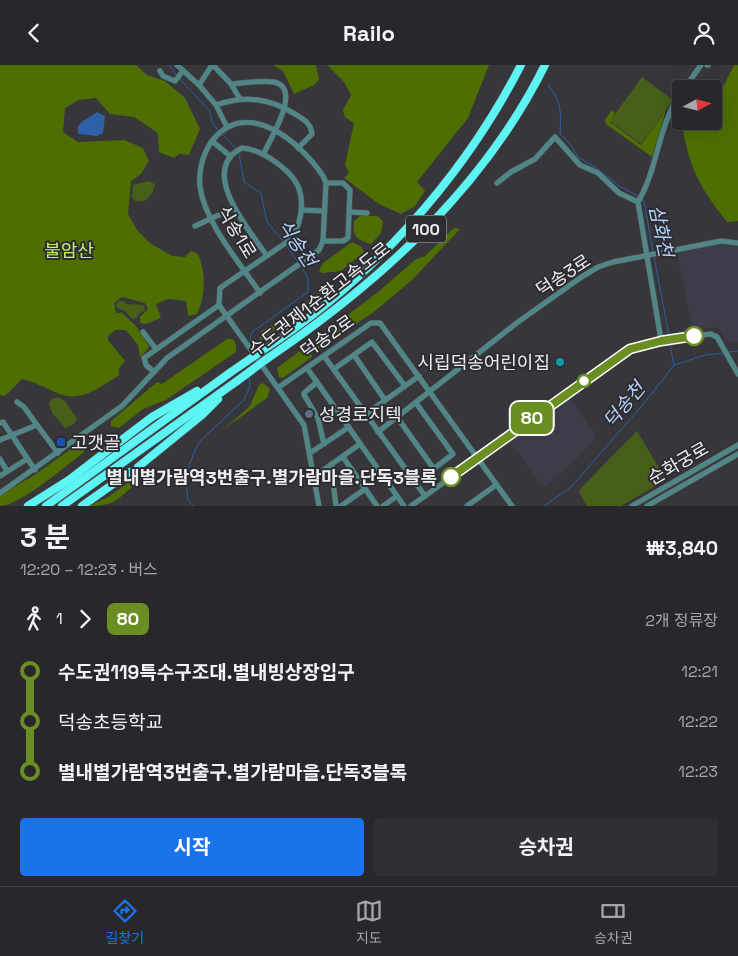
<!DOCTYPE html>
<html lang="ko">
<head>
<meta charset="utf-8">
<style>
  :root { --surface:#28282c; --page:#303034; --text:#f1f3f6; --muted:#a5a6a9; --line:#444448; --accent:#1a73e8 }
  body { margin:0; font-family:"Space Grotesk","Noto Sans KR",sans-serif; background:var(--page); color:var(--text); height:100vh; display:flex; flex-direction:column; font-size:19px; white-space:nowrap }
  * { box-sizing:border-box; margin:0 }
  p { font-size:16px; color:var(--muted) }
  .icon { flex:none; width:28px; height:28px; fill:none; stroke:currentColor; stroke-width:2; stroke-linecap:round; stroke-linejoin:round }
  .map { position:relative; height:441px; overflow:hidden }
  .panel { display:flex; flex-direction:column; background:var(--surface); flex:1 }
  .panel>* { flex:none }
  .badge { padding:0 10px; border-radius:8px; font-size:18px; line-height:32px }
  .needle { width:32px; rotate:83deg }
  .fabs { position:absolute; left:672px; top:15px; display:grid; gap:10px }
  .fabs a { display:grid; place-items:center; width:50px; height:50px; border-radius:5px; background:var(--surface); box-shadow:0 5px 20px #0002,0 0 0 1px var(--line); font-size:25px }
  .map>.badge { position:absolute; translate:-50% -50%; box-shadow:0 0 0 2px #fff }
  .legs { display:flex; align-items:center; gap:8px; height:55px; padding:0 20px; font-size:16px }
  .legs p { margin-inline-start:auto }
  .summary { display:flex; align-items:center; justify-content:space-between; height:85px; padding:0 20px }
  h1 { font-size:28px; font-weight:700; line-height:38px }
  .cta { display:flex; gap:10px; margin-top:auto; padding:10px 20px }
  .cta a { flex:1; height:58px; border-radius:5px; background:var(--accent); color:#fff; font-size:20px; font-weight:700; line-height:58px; text-align:center }
  .cta a+a { background:var(--page); color:var(--text) }
  ul { padding:0 20px; list-style:none }
  li { display:flex; align-items:center; gap:18px; height:50px; font-size:19px }
  li i { display:grid; place-items:center; width:8px; height:100%; margin:0 6px; background:currentColor }
  li i::after { content:''; width:12px; height:12px; margin:-6px; border:4px solid; border-radius:50%; background:var(--surface) }
  li p { margin-inline-start:auto }
  li:first-child i { background:linear-gradient(#0000 50%,currentColor 0) }
  li:last-child i { background:linear-gradient(currentColor 50%,#0000 0) }
  header { display:flex; justify-content:space-between; align-items:center; height:65px; padding:0 20px; background:var(--surface); font-size:22px; font-weight:700 }
  .tabs { display:flex; justify-content:space-around; align-items:center; height:70px; border-top:1px solid var(--line); background:var(--surface); font-size:14px; color:var(--muted) }
  .tabs a { display:grid; justify-items:center; gap:2px }
  .tabs .selected { color:var(--accent) }
  .map>svg:first-child { display:block }
</style>
</head>
<body>
<header><svg class="icon" aria-label="back" viewBox="0 0 24 24"><path d="M15 5l-7 7 7 7"/></svg>Railo<svg class="icon" aria-label="person" viewBox="0 0 24 24"><circle cx="12" cy="8" r="4"/><path d="M4 21q1-7 8-7t8 7"/></svg></header>
<div class="map">
<svg width="738" height="441" viewBox="0 0 738 441">
  <rect width="100%" height="100%" fill="#36363b"/>
  <!-- built -->
  <g fill="#3d3c48">
    <path d="M 720,179 L 738,182 L 738,277 L 728,278 L 718,262 L 693,265 L 677,188 Z"/>
    <path d="M 569,332 L 596,371 L 583,388 L 544,423 L 509,376 Z"/>
  </g>
  <!-- green -->
  <g fill="#475f18">
    <path d="M 642,12 L 673,35 L 641,79 L 610,56 Z"/>
    <path d="M 148,116 L 155,119 C 153,130 147,139 135,136 L 132,132 L 133,120 Z"/>
    <path d="M 119,236 L 124,236 L 126,239 L 144,240 L 145,245 L 139,249 L 137,253 L 132,254 L 125,246 L 117,243 L 116,239 Z"/>
    <path d="M 59,332 L 66,337 L 77,354 L 74,359 L 65,363 L 52,348 L 49,338 L 52,334 Z"/>
    <path d="M 637,366 L 666,415 L 621,441 L 587,441 L 579,427 L 580,424 Z"/>
  </g>
  <!-- forest -->
  <g fill="#4f6e02">
    <path d="M 0,0 L 136,0 L 147,10 L 165,16 L 185,33 L 200,64 L 189,90 L 179,89 L 174,93 L 159,87 L 158,69 L 155,66 L 134,52 L 110,49 L 96,33 L 79,35 L 65,43 L 63,67 L 78,77 L 124,75 L 143,83 L 149,96 L 141,109 L 131,116 L 128,149 L 137,165 L 150,178 L 172,191 L 185,192 L 191,186 L 198,189 C 206,207 206,230 197,249 L 188,251 L 186,236 L 168,234 L 156,239 L 161,253 L 146,259 L 140,258 L 140,252 L 148,244 L 145,238 L 122,232 L 114,238 L 116,248 L 122,248 L 136,261 L 149,281 L 148,284 L 140,292 L 138,280 L 126,265 L 115,265 L 108,271 L 108,275 L 125,296 L 119,303 L 119,310 C 98,324 79,339 55,327 C 43,322 35,317 22,314 L 5,331 L 0,330 Z"/>
    <path d="M 273,0 L 316,0 L 319,15 L 314,20 L 294,29 L 283,6 Z"/>
    <path d="M 327,0 L 489,0 L 468,53 L 417,117 L 425,126 L 415,141 L 401,149 L 379,139 L 344,113 L 349,108 L 345,100 L 354,58 L 345,52 L 343,45 L 351,30 L 344,17 Z"/>
    <path d="M 734,0 L 738,0 L 738,156 L 727,157 C 700,123 688,101 682,58 L 714,56 L 714,40 Z"/>
    <path d="M 612,45 L 615,48 L 610,57 L 641,80 L 666,45 L 652,92 L 606,59 L 605,55 Z"/>
    <path d="M 360,151 L 377,151 L 383,156 L 381,168 L 371,179 C 357,175 352,171 354,156 Z"/>
    <path d="M 454,163 L 460,164 L 412,215 L 375,246 L 315,287 L 311,279 L 312,277 L 378,227 L 416,194 L 425,191 Z"/>
    <path d="M 352,177 L 362,182 L 364,187 L 341,206 L 322,208 L 319,206 L 323,198 Z"/>
    <path d="M 327,222 L 328,223 L 326,228 L 296,253 L 291,252 L 297,243 Z"/>
    <path d="M 284,254 L 288,258 L 259,278 L 261,266 Z"/>
    <path d="M 227,274 L 233,274 L 236,279 L 236,287 L 166,335 L 143,344 L 119,363 L 111,361 L 111,356 L 157,317 L 162,319 Z"/>
    <path d="M 305,282 L 312,290 L 312,292 L 283,313 L 279,312 L 277,303 Z"/>
    <path d="M 263,318 L 270,324 L 267,333 L 224,364 L 250,341 L 259,320 Z"/>
    <path d="M 82,376 L 85,385 L 83,388 C 66,401 19,441 0,441 L 0,430 L 36,409 Z"/>
    <path d="M 129,417 L 132,422 C 116,437 110,441 89,441 L 108,432 Z"/>
  </g>
  <!-- water -->
  <path fill="#2d60a7" d="M 97,47 L 105,51 L 103,68 L 97,71 L 78,69 L 78,61 C 82,55 91,52 97,47 Z"/>
  <g fill="none" stroke-linecap="round" stroke-linejoin="round">
    <!-- stream -->
    <g stroke="#2d60a7" stroke-width="1">
      <path d="M 169,0 L 177,11"/>
      <path d="M 180,14 L 210,46 L 212,57 L 220,68"/>
      <path d="M 548,20 C 562,38 561,47 560,69 L 571,80 L 578,92 L 598,104 L 619,121 L 638,131"/>
      <path d="M 223,70 L 237,85"/>
      <path d="M 239,89 L 244,117 L 261,128 L 267,157 L 284,177"/>
      <path d="M 641,134 L 644,136 L 653,187"/>
      <path d="M 286,180 L 298,197"/>
      <path d="M 654,191 L 669,271"/>
      <path d="M 669,275 L 674,300"/>
      <path d="M 249,279 L 252,267 L 308,227 L 308,213 L 300,200"/>
      <path d="M 729,287 L 738,286"/>
      <path d="M 193,441 L 188,435 L 185,412 L 195,385 L 200,376 L 244,335 L 250,321 L 249,311"/>
      <path d="M 544,441 L 572,421 L 646,336 L 674,300 L 705,290 L 725,288"/>
    </g>
    <defs>
      <g id="minor">
        <path d="M 177,0 L 199,20 L 216,40"/>
        <path d="M 213,0 L 231,19 L 240,34"/>
        <path d="M 707,0 L 708,0"/>
        <path d="M 160,6 L 163,11 L 175,16 L 183,6"/>
        <path d="M 231,19 C 244,18 261,15 274,17 C 303,23 270,74 264,88"/>
        <path d="M 199,20 L 212,0"/>
        <path d="M 684,24 L 701,0"/>
        <path d="M 227,62 L 216,40 C 245,30 269,33 295,49 C 303,54 311,58 312,69 L 298,83"/>
        <path d="M 212,76 L 230,91"/>
        <path d="M 497,118 L 511,107 L 535,94 L 555,72 L 580,100 L 598,108 L 619,128 L 638,137"/>
        <path d="M 301,145 L 325,146"/>
        <path d="M 350,147 L 367,148"/>
        <path d="M 195,161 L 234,143"/>
        <path d="M 323,176 L 343,176 L 348,173 L 350,125 L 343,118 L 326,118"/>
        <path d="M 267,191 C 250,166 197,105 242,83 C 261,84 290,104 298,121 C 305,138 301,164 288,176 L 287,177 L 220,223 L 219,240 L 304,360 L 319,441"/>
        <path d="M 143,267 L 156,284"/>
        <path d="M 661,275 L 638,137 C 659,101 657,62 681,28"/>
        <path d="M 354,290 L 385,335"/>
        <path d="M 324,291 L 425,431"/>
        <path d="M 307,303 L 404,441"/>
        <path d="M 334,304 L 372,277 L 405,321"/>
        <path d="M 154,307 L 146,300 L 144,293 L 219,240"/>
        <path d="M 317,317 L 304,328 L 304,330 L 318,353 L 324,379"/>
        <path d="M 279,322 L 371,258 L 380,258 L 512,441"/>
        <path d="M 17,337 L 24,342 L 37,360"/>
        <path d="M 366,349 L 419,311"/>
        <path d="M 397,352 L 434,404"/>
        <path d="M 0,358 L 3,357 L 35,405"/>
        <path d="M 378,367 L 518,257 L 580,213 L 598,202 L 613,197 L 721,176 L 738,178"/>
        <path d="M 0,375 L 37,360 L 58,388"/>
        <path d="M 310,388 L 349,362"/>
        <path d="M 343,392 L 377,441"/>
        <path d="M 0,394 L 7,406"/>
        <path d="M 331,400 L 336,441"/>
        <path d="M 0,411 L 27,394"/>
        <path d="M 315,411 L 360,379"/>
        <path d="M 415,418 L 453,389 L 416,338"/>
        <path d="M 0,428 L 122,341 L 167,293 L 319,185 L 323,176 L 326,118 L 323,111 C 301,78 248,31 212,76 C 203,88 198,107 200,122 C 205,158 240,198 260,228"/>
        <path d="M 341,441 L 365,424"/>
        <path d="M 383,441 L 397,431"/>
        <path d="M 411,441 L 630,284 L 661,275 L 711,269 L 717,272 L 738,309"/>
        <path d="M 467,441 L 496,420"/>
        <path d="M 632,441 L 738,380"/>
        <path d="M 647,441 L 738,389"/>
      </g>
      <g id="highway">
        <path d="M 263,285 C 371,215 462,115 521,0"/>
        <path d="M 268,293 C 380,217 484,123 545,0"/>
        <path d="M 119,377 L 152,352 L 197,326"/>
        <path d="M 138,402 L 202,350 L 218,334"/>
        <path d="M 28,441 L 69,415 L 112,382"/>
        <path d="M 46,441 L 231,307"/>
        <path d="M 62,441 L 237,316"/>
        <path d="M 82,441 L 130,407"/>
      </g>
    </defs>
    <!-- minor casing -->
    <use href="#minor" stroke="#535358" stroke-width="6"/>
    <!-- highway casing -->
    <use href="#highway" stroke="#535358" stroke-width="9"/>
    <!-- minor -->
    <use href="#minor" stroke="#518686" stroke-width="5"/>
    <!-- highway -->
    <use href="#highway" stroke="#5df4f4" stroke-width="8"/>
    <defs>
      <g id="highway-bridge">
        <path d="M 231,307 L 263,285"/>
        <path d="M 237,316 L 268,293"/>
      </g>
    </defs>
    <!-- highway-bridge casing -->
    <use href="#highway-bridge" stroke="#535358" stroke-width="9" stroke-linecap="butt"/>
    <!-- highway-bridge -->
    <use href="#highway-bridge" stroke="#5df4f4" stroke-width="8"/>
  </g>
  <g fill="none" stroke-linecap="round" stroke-linejoin="round">
    <defs>
      <path id="line-1" d="M 451,412 L 630,284 L 661,276 L 694,271"/>
    </defs>
    <!-- line-1 casing -->
    <use href="#line-1" stroke="#fff" stroke-width="11"/>
    <!-- line-1 -->
    <use href="#line-1" stroke="#6b8e23" stroke-width="8"/>
  </g>
  <!-- markers -->
  <g fill="#fff" stroke="#6b8e23" stroke-width="2.5">
    <circle cx="694" cy="271" r="9"/>
    <circle cx="584" cy="316" r="6"/>
    <circle cx="451" cy="412" r="9"/>
  </g>
  <circle fill="#0f9aa8" stroke="#2c2c31" stroke-width="2" cx="560" cy="297" r="5"/>
  <circle fill="#5c6f8a" stroke="#2c2c31" stroke-width="2" cx="309" cy="349" r="5"/>
  <rect fill="#1a4fb4" stroke="#2c2c31" stroke-width="2" x="56" y="372" width="10" height="10" rx="2.5"/>
  <g text-anchor="middle" dominant-baseline="central" stroke-width="4" stroke-linejoin="round" paint-order="stroke">
    <!-- shield labels -->
    <rect fill="#2c2c31" stroke="#b4b4b8" stroke-width="1" x="406" y="150.5" width="40" height="27" rx="4"/>
    <g font-size="16" font-weight="bold" fill="#eeeef2">
      <text x="426" y="164">100</text>
    </g>
    <!-- street labels -->
    <g font-size="18" fill="#eeeef2" stroke="#2c2c31">
      <text transform="translate(237 167) rotate(59)">식송1로</text>
      <text transform="translate(563 210) rotate(-33)">덕송3로</text>
      <text transform="translate(319 234) rotate(-38)">수도권제1순환고속도로</text>
      <text transform="translate(327 271) rotate(-35)">덕송2로</text>
      <text transform="translate(678 398) rotate(-30)">순화궁로</text>
    </g>
    <!-- park labels -->
    <g font-size="18" fill="#c1ee77" stroke="#2c2c31">
      <text x="69" y="185">불암산</text>
    </g>
    <!-- poi labels -->
    <g font-size="18" fill="#eeeef2" stroke="#2c2c31" text-anchor="start">
      <text x="550" y="297" text-anchor="end">시립덕송어린이집</text>
      <text x="319" y="349">성경로지텍</text>
      <text x="71" y="377">고갯골</text>
    </g>
    <!-- stop labels -->
    <g font-size="18" font-weight="bold" fill="#eeeef2" stroke="#2c2c31" text-anchor="end">
      <text x="437" y="412">별내별가람역3번출구.별가람마을.단독3블록</text>
    </g>
    <!-- water labels -->
    <g font-size="19" font-style="italic" fill="#b7d3fa" stroke="#2c2c31">
      <text transform="translate(661 166) rotate(78)">삼화천</text>
      <text transform="translate(297 178) rotate(56)">식송천</text>
      <text transform="translate(624 340) rotate(-50)">덕송천</text>
    </g>
  </g>
</svg>
<div class="fabs">
<a><svg class="needle" viewBox="-14 -14 28 28"><path d="M0-13l5 13h-10z" fill="#e53935"/><path d="M0 13l5-13h-10z" fill="#a5a6a9"/></svg></a>
</div>
<b class="badge" style="left:532px;top:353px;background:#6b8e23;color:#fff">80</b>
</div>
<section class="panel">
<div class="summary"><div><h1>3 분</h1><p>12:20 – 12:23 · 버스</p></div><b>₩3,840</b></div>
<div class="legs"><svg class="icon" aria-label="walk" viewBox="0 0 24 24"><circle cx="13" cy="4" r="2"/><path d="M13 8l-2 6 4 7M11 14l-3 7M7 12l3-4h3l4 4"/></svg>1<svg class="icon" aria-label="forward" viewBox="0 0 24 24"><path d="M9 5l7 7-7 7"/></svg><b class="badge" style="background:#6b8e23;color:#fff">80</b><p>2개 정류장</p></div>
<ul>
<li><i style="color:#6b8e23"></i><b>수도권119특수구조대.별내빙상장입구</b><p>12:21</p></li>
<li><i style="color:#6b8e23"></i><span>덕송초등학교</span><p>12:22</p></li>
<li><i style="color:#6b8e23"></i><b>별내별가람역3번출구.별가람마을.단독3블록</b><p>12:23</p></li>
</ul>
<div class="cta"><a>시작</a><a>승차권</a></div>
</section>
<nav class="tabs">
<a class="selected"><svg class="icon" aria-label="directions" viewBox="0 0 24 24"><path d="M12 3l9 9-9 9-9-9zM9 14v-3h6M13 9l2 2-2 2"/></svg>길찾기</a>
<a><svg class="icon" aria-label="map" viewBox="0 0 24 24"><path d="M3 6l6-2 6 2 6-2v14l-6 2-6-2-6 2zM9 4v14M15 6v14"/></svg>지도</a>
<a><svg class="icon" aria-label="tickets" viewBox="0 0 24 24"><path d="M3 7h18v10H3zM15 7v10"/></svg>승차권</a>
</nav>
</body>
</html>
